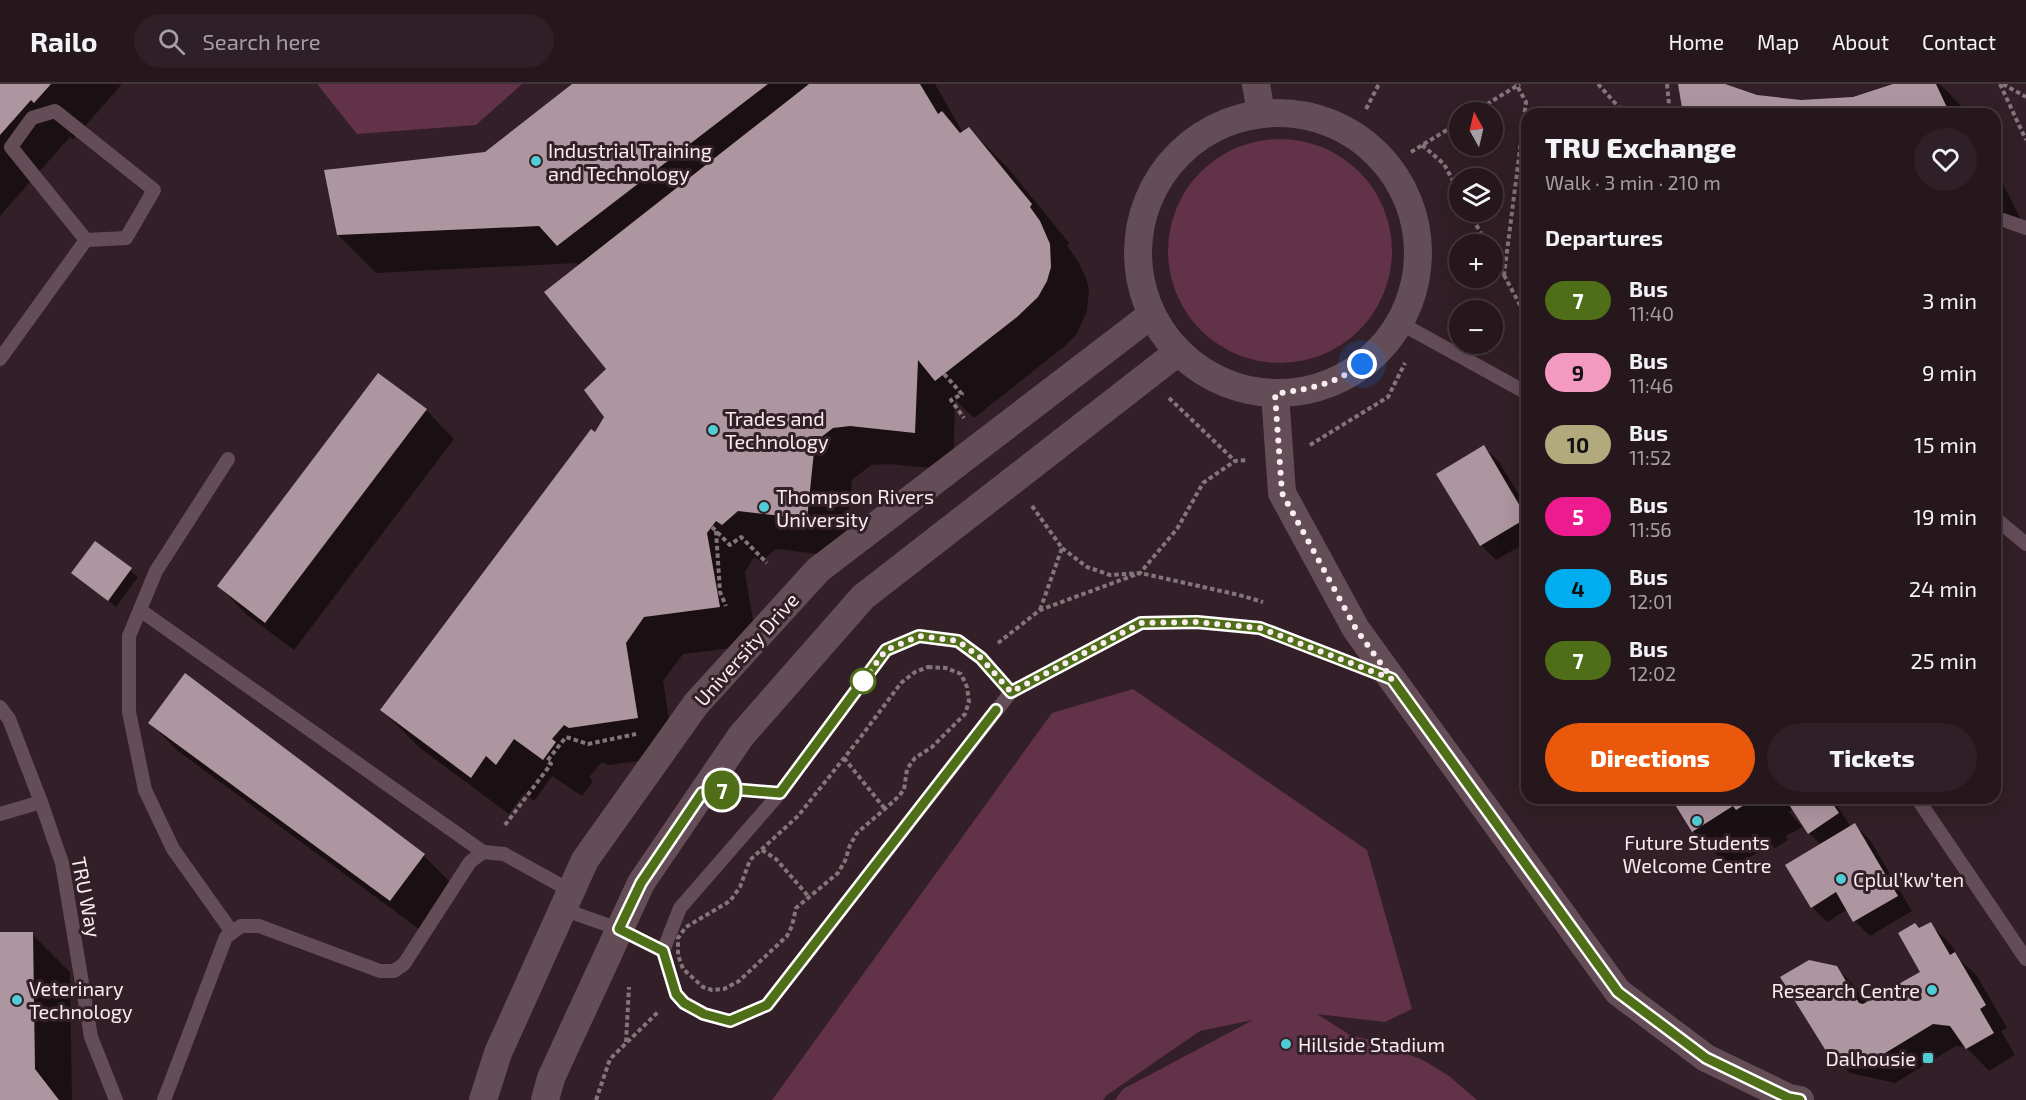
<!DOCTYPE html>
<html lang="en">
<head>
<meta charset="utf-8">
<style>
  :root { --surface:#26171d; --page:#2e2026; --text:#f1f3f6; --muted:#a49fa4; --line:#42363b; --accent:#ea580c }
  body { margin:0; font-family:"Exo 2",sans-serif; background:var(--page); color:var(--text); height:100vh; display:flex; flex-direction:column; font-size:22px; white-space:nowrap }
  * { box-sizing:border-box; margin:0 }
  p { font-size:20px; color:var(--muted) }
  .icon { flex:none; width:33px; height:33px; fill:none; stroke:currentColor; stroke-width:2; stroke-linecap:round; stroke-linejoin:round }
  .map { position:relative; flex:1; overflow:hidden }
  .sheet { position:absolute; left:1521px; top:24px; width:480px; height:696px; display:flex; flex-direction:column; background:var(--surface); border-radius:18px; box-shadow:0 6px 24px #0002,0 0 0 2px var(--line) }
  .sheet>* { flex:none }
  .badge { padding:0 12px; border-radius:20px; font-size:21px; line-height:39px }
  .needle { width:39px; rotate:352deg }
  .fabs { position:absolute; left:1449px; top:18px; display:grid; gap:12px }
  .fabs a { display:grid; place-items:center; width:54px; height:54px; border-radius:50%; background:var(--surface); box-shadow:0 6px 24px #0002,0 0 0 2px var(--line); font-size:30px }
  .you { position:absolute; width:30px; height:30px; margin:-15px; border:4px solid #fff; border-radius:50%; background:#1a73e8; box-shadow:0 0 0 9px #1a73e833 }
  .map>.badge { position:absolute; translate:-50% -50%; box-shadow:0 0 0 3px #fff }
  h2 { padding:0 24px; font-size:22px; line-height:54px }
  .round { display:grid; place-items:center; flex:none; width:63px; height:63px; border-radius:32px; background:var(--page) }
  .headline { display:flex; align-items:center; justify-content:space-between; height:102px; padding:0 24px }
  h1 { font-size:28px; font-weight:800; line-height:45px }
  .cta { display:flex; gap:12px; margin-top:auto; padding:12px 24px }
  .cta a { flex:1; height:69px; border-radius:36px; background:var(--accent); color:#fff; font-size:24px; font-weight:800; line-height:69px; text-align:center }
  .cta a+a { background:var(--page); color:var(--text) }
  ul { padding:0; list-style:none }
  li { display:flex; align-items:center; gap:18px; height:72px; padding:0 24px }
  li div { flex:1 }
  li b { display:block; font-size:22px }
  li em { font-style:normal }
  li .badge { min-width:66px; font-weight:700; text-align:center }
  header { display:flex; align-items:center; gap:36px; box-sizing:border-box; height:84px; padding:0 30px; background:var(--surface); border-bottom:2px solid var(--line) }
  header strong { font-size:28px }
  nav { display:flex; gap:33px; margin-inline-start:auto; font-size:21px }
  .search { width:420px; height:54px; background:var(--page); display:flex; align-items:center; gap:15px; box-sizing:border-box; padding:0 21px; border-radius:33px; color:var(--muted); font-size:22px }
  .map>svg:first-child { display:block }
</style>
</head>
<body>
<header>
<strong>Railo</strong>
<div class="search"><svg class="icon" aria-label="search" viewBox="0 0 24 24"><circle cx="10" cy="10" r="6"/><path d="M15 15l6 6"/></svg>Search here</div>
<nav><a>Home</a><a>Map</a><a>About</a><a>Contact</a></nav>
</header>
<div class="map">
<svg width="2026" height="1016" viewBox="0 0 2026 1016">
  <rect width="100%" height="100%" fill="#321f27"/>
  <!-- green -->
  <g fill="#623249">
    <path d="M 317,0 L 522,0 L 476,41 L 357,50 Z"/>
    <circle cx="1280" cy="167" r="112"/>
    <path d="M 1133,605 L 1367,766 L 1412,925 L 1385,938 L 1317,930 L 1350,951 L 1374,957 L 1423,976 L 1449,992 L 1477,1016 L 1115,1016 L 1123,1005 L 1253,936 L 1200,947 L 1107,1011 L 1103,1016 L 772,1016 L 1052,629 Z"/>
  </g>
  <!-- shadow -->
  <g fill="#0007">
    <path d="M 0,0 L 122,0 L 73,56 L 70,53 L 0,132 Z"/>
    <path d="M 575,0 L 935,0 L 963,49 L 969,45 L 1007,83 L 1069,159 L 1067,162 L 1078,177 L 1086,194 L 1089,205 L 1087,227 L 1076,251 L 1065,262 L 974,334 L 955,316 L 953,386 L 889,380 L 871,381 L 852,396 L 844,473 L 776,465 L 761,478 L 754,473 L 745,488 L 757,561 L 683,570 L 663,597 L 675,672 L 609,681 L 602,678 L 589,693 L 593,697 L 582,712 L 552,692 L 534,717 L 524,709 L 509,730 L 420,664 L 382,626 L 595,350 L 606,333 L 608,285 L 579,182 L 577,179 L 376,189 L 338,151 L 486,69 Z"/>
    <path d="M 1680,0 L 1721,0 L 1756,12 L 1801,18 L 1842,16 L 1867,11 L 1898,0 L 1940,0 L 1969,30 L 1684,30 Z"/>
    <path d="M 1995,84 L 2021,136 L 1995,149 Z"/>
    <path d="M 426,326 L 454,355 L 294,566 L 247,531 L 219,502 Z"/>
    <path d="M 1484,363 L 1499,378 L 1527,424 L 1527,458 L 1496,476 L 1481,461 L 1438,390 Z"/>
    <path d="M 95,459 L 138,493 L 116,523 L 73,489 Z"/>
    <path d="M 185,592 L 424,772 L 452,800 L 419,845 L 178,667 L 150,639 Z"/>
    <path d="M 1671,714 L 1832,714 L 1851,743 L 1855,741 L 1870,756 L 1912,827 L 1870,852 L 1855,837 L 1848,825 L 1827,838 L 1812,823 L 1821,761 L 1809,749 L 1793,724 L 1789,728 L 1802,743 L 1786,752 L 1788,756 L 1775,764 L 1771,760 L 1731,785 L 1693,747 Z"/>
    <path d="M 1930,840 L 1952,862 L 1961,877 L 1977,892 L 2007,944 L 2001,947 L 2015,971 L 1989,987 L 1966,963 L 1956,962 L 1895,999 L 1850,989 L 1827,966 L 1836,884 L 1859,906 L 1867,920 L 1922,888 L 1919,845 Z"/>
    <path d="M 0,849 L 32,850 L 70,888 L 72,1016 L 0,1016 Z"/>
  </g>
  <!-- building -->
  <g fill="#ae96a0">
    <path d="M 0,0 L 51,0 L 34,19 L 31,16 L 0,51 Z"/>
    <path d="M 572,0 L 768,0 L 557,162 L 539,142 L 337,151 L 324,86 L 485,68 Z"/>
    <path d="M 809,0 L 920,0 L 938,30 L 942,27 L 960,49 L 969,43 L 1032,120 L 1030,123 L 1040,137 L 1050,160 L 1051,183 L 1047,197 L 1038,213 L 1017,233 L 935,297 L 918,276 L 915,349 L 850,342 L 833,344 L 815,358 L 807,435 L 738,427 L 722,441 L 716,437 L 707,449 L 720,523 L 644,533 L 626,559 L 638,634 L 569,644 L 564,641 L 552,655 L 556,658 L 543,676 L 514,655 L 496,681 L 486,672 L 471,694 L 380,626 L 591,345 L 595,348 L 604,333 L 584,306 L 606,285 L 544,208 Z"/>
    <path d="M 1678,0 L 1725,0 L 1757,11 L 1801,16 L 1853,13 L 1893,0 L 1936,0 L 1950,30 L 1683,30 Z"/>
    <path d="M 378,289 L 427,325 L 265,539 L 217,502 Z"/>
    <path d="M 1484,361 L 1527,434 L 1480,462 L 1436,390 Z"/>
    <path d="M 95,457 L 132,484 L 108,517 L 71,489 Z"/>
    <path d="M 185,589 L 425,770 L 390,817 L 148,639 Z"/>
    <path d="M 1671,714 L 1750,714 L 1751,717 L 1736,726 L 1733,722 L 1692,748 Z"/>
    <path d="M 1788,714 L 1829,714 L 1839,729 L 1808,750 L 1786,716 Z"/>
    <path d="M 1855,739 L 1898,812 L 1853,838 L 1836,808 L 1811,824 L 1785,781 Z"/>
    <path d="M 1931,838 L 1950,871 L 1955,868 L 1986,921 L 1980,925 L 1994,949 L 1966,965 L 1950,942 L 1933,940 L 1872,977 L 1826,967 L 1780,893 L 1809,876 L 1837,882 L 1859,919 L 1863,920 L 1920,888 L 1898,849 L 1915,839 L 1919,844 Z"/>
    <path d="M 0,848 L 33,848 L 35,985 L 59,1016 L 0,1016 Z"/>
  </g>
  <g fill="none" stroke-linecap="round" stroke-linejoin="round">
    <!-- path -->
    <g stroke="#84747b" stroke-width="4" stroke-dasharray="4.5 3" stroke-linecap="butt">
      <path d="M 1598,0 L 1625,30"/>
      <path d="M 1667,0 L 1670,30"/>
      <path d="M 2000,0 L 2026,56"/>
      <path d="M 2003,0 L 2026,13"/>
      <path d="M 1366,25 L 1379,0"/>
      <path d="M 1474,28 L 1520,0"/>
      <path d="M 1422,61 L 1444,80 L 1460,110"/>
      <path d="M 1411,68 L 1460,38"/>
      <path d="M 1469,128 L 1487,160"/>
      <path d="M 1492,171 L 1504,191 L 1526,18 L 1516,0"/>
      <path d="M 1504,191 L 1527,234"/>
      <path d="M 944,290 L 962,310 L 951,316 L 964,334"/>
      <path d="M 1169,314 L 1235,377"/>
      <path d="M 1310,361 L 1388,313 L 1405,279"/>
      <path d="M 1032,422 L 1062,464 L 1040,526"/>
      <path d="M 712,443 L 730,461 L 741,453 L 767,479"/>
      <path d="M 716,447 L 720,508 L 726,522"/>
      <path d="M 1062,464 L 1087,483 L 1110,491 L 1140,489 L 1239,511 L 1263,518"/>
      <path d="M 998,559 L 1040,526 L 1140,489 L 1177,445 L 1203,399 L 1235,377 L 1248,376"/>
      <path d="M 928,583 L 946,584 L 961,590 L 967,603 L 969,618 L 965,630 L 932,663 L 915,674 L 907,685 L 904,706 L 894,717 L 857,749 L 850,761 L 845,777 L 838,789 L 796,824 L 792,842 L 787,852 L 739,897 L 724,905 L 712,906 L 703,903 L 683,885 L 678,871 L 678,854 L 686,843 L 730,817 L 740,803 L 750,776 L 798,732 L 860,654 L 901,599 L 915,588 Z"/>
      <path d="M 844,674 L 885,725"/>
      <path d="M 505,741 L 551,680 L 547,677 L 566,653 L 588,660 L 636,650"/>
      <path d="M 762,766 L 776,775 L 809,813"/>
      <path d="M 626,958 L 629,903"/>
      <path d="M 596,1016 L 610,975 L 658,928"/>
    </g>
    <!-- service -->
    <g stroke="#654d58" stroke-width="14">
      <path d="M 55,27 L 154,106 L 126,154 L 86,156 L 11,63 L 32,34 Z"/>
      <path d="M 1995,137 L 2003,136 L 2026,144"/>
      <path d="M 1400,239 L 1527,309"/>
      <path d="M 0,275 L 86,156"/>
      <path d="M 228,375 L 156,487 L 129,552 L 129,628 L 145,706 L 173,765 L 232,848"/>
      <path d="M 1995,434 L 2026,460"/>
      <path d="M 140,526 L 483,768"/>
      <path d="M 1011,608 L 981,574 L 958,557 L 919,552 L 886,566 L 780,709 L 680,824 L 663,867 L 676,910 L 684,919 L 704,930 L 730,937 L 767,921 L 1011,608 L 1141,539 L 1197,538 L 1260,544 L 1384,592"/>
      <path d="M 0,623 L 9,635 L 41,718 L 62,779 L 91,953 L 116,1016"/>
      <path d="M 705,708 L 732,705 L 780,709"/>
      <path d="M 1917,714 L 2026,875"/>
      <path d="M 0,730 L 41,718"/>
      <path d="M 562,825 L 619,845 L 663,867"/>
      <path d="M 164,1016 L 226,853 L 241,842 L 259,842 L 380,887 L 394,887 L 404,880 L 470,778 L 483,768 L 504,770 L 571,807"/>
    </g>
    <!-- minor -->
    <g stroke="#654d58" stroke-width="28">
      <path d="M 1256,0 L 1261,29"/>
      <circle cx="1278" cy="169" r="140"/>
      <path d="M 1275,310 L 1282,409 L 1356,545 L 1618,908 L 1706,974 L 1789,1014 L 1800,1016"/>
      <path d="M 483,1016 L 498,969 L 585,776 L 696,620 L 818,486 L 1151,231"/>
      <path d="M 545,1016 L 551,994 L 641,799 L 741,652 L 863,513 L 1178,268"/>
    </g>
  </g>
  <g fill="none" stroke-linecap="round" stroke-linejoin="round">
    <defs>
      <path id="line" d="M 996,626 L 767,921 L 730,937 L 704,930 L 684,919 L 676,910 L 663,867 L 619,845 L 641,799 L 702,709 L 732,705 L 780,709 L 886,566 L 919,552 L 958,557 L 981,574 L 1011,608 L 1141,539 L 1197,538 L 1260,544 L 1392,595 L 1618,908 L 1706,974 L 1789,1014 L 1800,1016"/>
    </defs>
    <!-- line casing -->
    <use href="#line" stroke="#fff" stroke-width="14"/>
    <!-- line -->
    <use href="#line" stroke="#4f6e18" stroke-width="9"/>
    <!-- walk -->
    <path stroke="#f9ecf1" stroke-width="6" stroke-dasharray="0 10.8" d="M 863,597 L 860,601 L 886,566 L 919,552 L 958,557 L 981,574 L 1011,608 L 1141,539 L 1197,538 L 1260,544 L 1392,595 L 1356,545 L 1282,409 L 1275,310 C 1308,305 1334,301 1362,280"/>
  </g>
  <!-- markers -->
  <g fill="#51ccd4" stroke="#321f27" stroke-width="2">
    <circle cx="536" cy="77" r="6"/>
    <circle cx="713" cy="346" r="6"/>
    <circle cx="764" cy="423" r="6"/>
    <circle cx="1697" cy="737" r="6"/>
    <circle cx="1841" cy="795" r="6"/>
    <circle cx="1932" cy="906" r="6"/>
    <circle cx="17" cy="916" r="6"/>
    <circle cx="1286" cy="960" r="6"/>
    <rect x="1922" y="968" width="12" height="12" rx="3"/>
  </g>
  <circle fill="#fff" stroke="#4f6e18" stroke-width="3" cx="863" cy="597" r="12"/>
  <g text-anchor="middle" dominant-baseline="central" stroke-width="6" stroke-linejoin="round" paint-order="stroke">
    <!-- poi labels -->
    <g font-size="20" fill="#f9ecf1" stroke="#321f27" text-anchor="start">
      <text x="548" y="66">Industrial Training<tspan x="548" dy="23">and Technology</tspan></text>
      <text x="725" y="334">Trades and<tspan x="725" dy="23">Technology</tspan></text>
      <text x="776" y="412">Thompson Rivers<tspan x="776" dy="23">University</tspan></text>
      <text x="1697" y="758" text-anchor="middle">Future Students<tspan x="1697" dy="23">Welcome Centre</tspan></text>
      <text x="1853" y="795">Cplul’kw’ten</text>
      <text x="29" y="904">Veterinary<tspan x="29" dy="23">Technology</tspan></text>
      <text x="1920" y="906" text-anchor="end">Research Centre</text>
      <text x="1298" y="960">Hillside Stadium</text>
      <text x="1916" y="974" text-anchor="end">Dalhousie</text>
    </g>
    <!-- street labels -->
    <g font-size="20" fill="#f9ecf1" stroke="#321f27">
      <text transform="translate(746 565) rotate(-48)">University Drive</text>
      <text transform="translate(87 813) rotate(79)">TRU Way</text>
    </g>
  </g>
</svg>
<div class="fabs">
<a><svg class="needle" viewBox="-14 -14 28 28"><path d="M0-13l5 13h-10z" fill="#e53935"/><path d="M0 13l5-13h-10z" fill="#a49fa4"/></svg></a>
<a><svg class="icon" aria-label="layers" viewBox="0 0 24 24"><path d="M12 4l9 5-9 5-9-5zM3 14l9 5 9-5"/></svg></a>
<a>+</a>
<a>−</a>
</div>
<div class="you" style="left:1362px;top:280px"></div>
<b class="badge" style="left:722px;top:706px;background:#4f6e18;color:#fff">7</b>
<section class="sheet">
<div class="headline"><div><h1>TRU Exchange</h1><p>Walk · 3 min · 210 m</p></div><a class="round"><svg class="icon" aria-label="heart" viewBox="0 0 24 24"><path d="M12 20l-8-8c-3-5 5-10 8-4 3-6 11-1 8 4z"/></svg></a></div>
<h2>Departures</h2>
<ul>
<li><span class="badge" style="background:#4f6e18;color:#fff">7</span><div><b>Bus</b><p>11:40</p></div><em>3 min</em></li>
<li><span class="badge" style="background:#f49ac1;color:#111">9</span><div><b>Bus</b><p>11:46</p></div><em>9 min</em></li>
<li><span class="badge" style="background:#b2a97d;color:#111">10</span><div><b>Bus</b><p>11:52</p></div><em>15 min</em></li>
<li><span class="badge" style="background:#ec1b8e;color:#fff">5</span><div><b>Bus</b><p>11:56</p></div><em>19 min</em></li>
<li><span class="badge" style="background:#00adef;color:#111">4</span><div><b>Bus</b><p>12:01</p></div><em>24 min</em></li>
<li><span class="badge" style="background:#4f6e18;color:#fff">7</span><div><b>Bus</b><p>12:02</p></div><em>25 min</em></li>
</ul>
<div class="cta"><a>Directions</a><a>Tickets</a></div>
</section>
</div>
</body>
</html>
